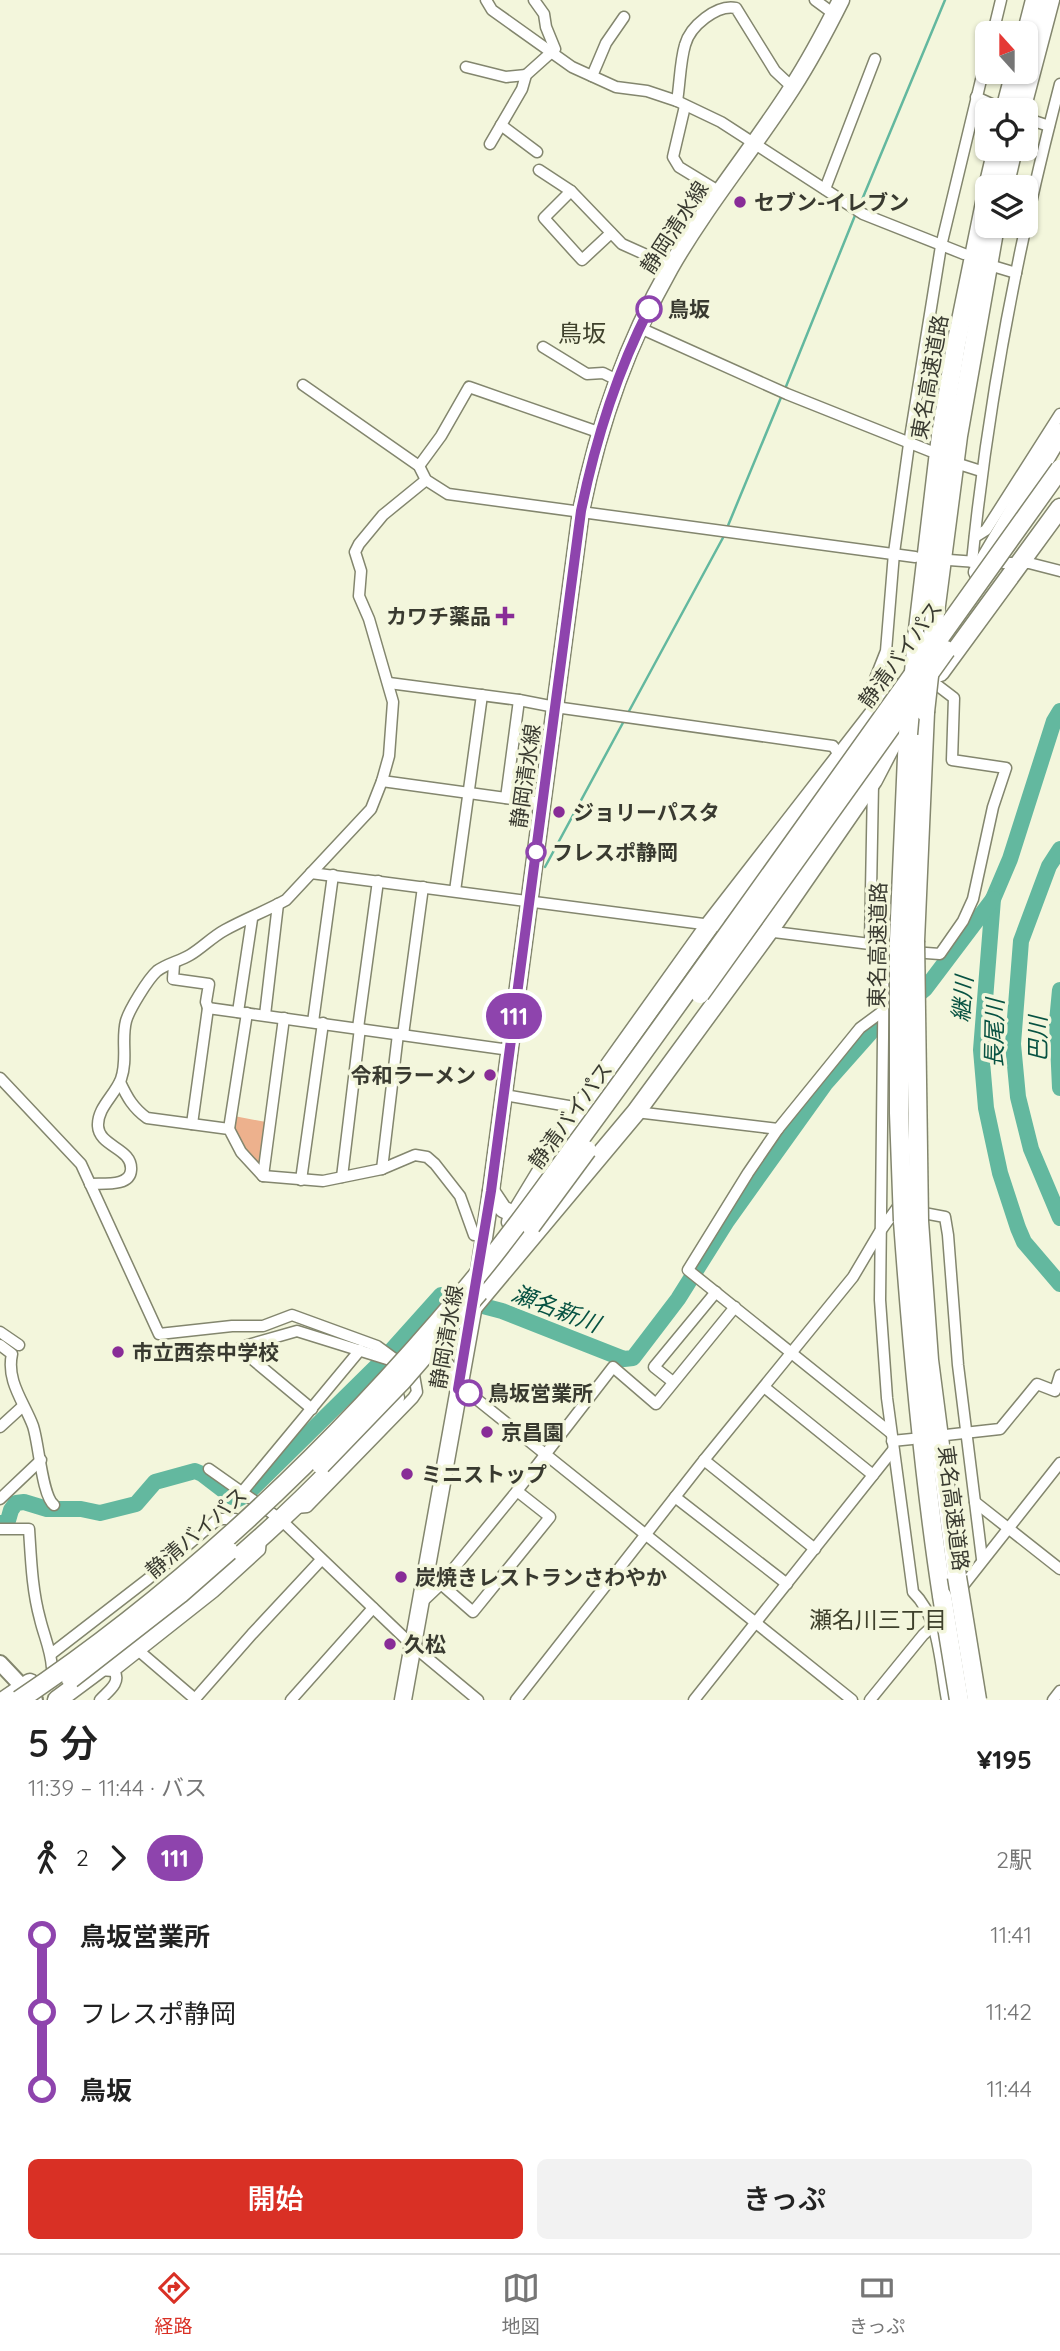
<!DOCTYPE html>
<html lang="ja">
<head>
<meta charset="utf-8">
<style>
  :root { --surface:#fff; --page:#f2f2f2; --text:#222; --muted:#767676; --line:#e0e0e0; --accent:#d93025 }
  body { margin:0; font-family:Quicksand,"Noto Sans JP",sans-serif; background:var(--page); color:var(--text); height:100vh; display:flex; flex-direction:column; font-size:26px; white-space:nowrap }
  * { box-sizing:border-box; margin:0 }
  p { font-size:23px; color:var(--muted) }
  .icon { flex:none; width:38px; height:38px; fill:none; stroke:currentColor; stroke-width:2; stroke-linecap:round; stroke-linejoin:round }
  .map { position:relative; height:1700px; overflow:hidden }
  .sheet { display:flex; flex-direction:column; background:var(--surface); flex:1 }
  .sheet>* { flex:none }
  .badge { padding:0 14px; border-radius:23px; font-size:24px; line-height:46px }
  .needle { width:46px; rotate:339deg }
  .buttons { position:absolute; left:975px; top:21px; display:grid; gap:14px }
  .buttons a { display:grid; place-items:center; width:63px; height:63px; border-radius:10px; background:var(--surface); box-shadow:0 2px 5px #0004; font-size:35px }
  .map>.badge { position:absolute; translate:-50% -50%; box-shadow:0 0 0 4px #fff }
  .legs { display:flex; align-items:center; gap:10px; height:77px; padding:0 28px; font-size:23px }
  .legs p { margin-inline-start:auto }
  .overview { display:flex; align-items:center; justify-content:space-between; height:119px; padding:0 28px }
  h1 { font-size:38px; font-weight:600; line-height:52px }
  .cta { display:flex; gap:14px; margin-top:auto; padding:14px 28px }
  .cta a { flex:1; height:80px; border-radius:10px; background:var(--accent); color:#fff; font-size:28px; font-weight:600; line-height:80px; text-align:center }
  .cta a+a { background:var(--page); color:var(--text) }
  ul { padding:0 28px; list-style:none }
  li { display:flex; align-items:center; gap:24px; height:77px; font-size:26px }
  li i { display:grid; place-items:center; width:10px; height:100%; margin:0 9px; background:currentColor }
  li i::after { content:''; width:18px; height:18px; margin:-9px; border:5px solid; border-radius:50%; background:var(--surface) }
  li p { margin-inline-start:auto }
  li:first-child i { background:linear-gradient(#0000 50%,currentColor 0) }
  li:last-child i { background:linear-gradient(currentColor 50%,#0000 0) }
  .dock { display:flex; justify-content:space-around; align-items:center; height:98px; border-top:2px solid var(--line); background:var(--surface); font-size:19px; color:var(--muted) }
  .dock a { display:grid; justify-items:center; gap:4px }
  .dock .selected { color:var(--accent) }
  .map>svg:first-child { display:block }
</style>
</head>
<body>
<div class="map">
<svg width="1060" height="1700" viewBox="0 0 1060 1700">
  <rect width="100%" height="100%" fill="#f3f6dc"/>
  <!-- green -->
  <path fill="#edb18d" d="M 234,1116 L 266,1122 L 261,1162 L 256,1164 C 244,1153 232,1132 234,1116 Z"/>
  <g fill="none" stroke-linecap="round" stroke-linejoin="round">
    <!-- stream -->
    <g stroke="#63b89f" stroke-width="2.5">
      <path d="M 859,207 L 945,0"/>
      <path d="M 785,389 L 856,213"/>
      <path d="M 727,528 L 782,395"/>
      <path d="M 628,713 L 725,534"/>
      <path d="M 545,867 L 625,719"/>
    </g>
    <!-- river -->
    <g stroke="#63b89f" stroke-width="16">
      <path d="M 1060,711 L 1054,721 L 1010,859 L 993,899 L 981,1050 L 986,1108 L 1000,1173 L 1018,1228 L 1024,1242 L 1060,1284"/>
      <path d="M 1060,849 L 1049,866 L 1021,941 L 1013,1044 L 1018,1097 L 1031,1149 L 1060,1218"/>
      <path d="M 1060,990 L 1057,1022 L 1060,1088"/>
      <path d="M 0,1523 L 7,1524 L 11,1510 L 16,1503 L 24,1502 L 47,1509 L 81,1509 L 100,1513 L 136,1504 L 155,1482 L 195,1471 L 202,1474 L 232,1497 L 238,1499 L 246,1495 L 380,1363 L 441,1295 L 502,1311 L 624,1359 L 633,1358 L 678,1299 L 727,1221 L 825,1084 L 872,1031 L 925,989 L 993,899"/>
    </g>
    <defs>
      <g id="street">
        <path d="M 486,0 L 492,10 L 572,67 L 616,87 L 647,91 L 677,101 L 721,122 L 863,214 L 964,254"/>
        <path d="M 815,0 L 834,14"/>
        <path d="M 993,33 L 1001,0"/>
        <path d="M 466,67 L 506,77 L 526,75"/>
        <path d="M 592,76 L 606,43 L 624,17"/>
        <path d="M 976,97 L 996,106"/>
        <path d="M 677,101 C 680,83 680,62 685,45 C 690,26 717,4 736,8 L 775,71 L 792,87"/>
        <path d="M 685,106 L 673,157 L 679,167 L 720,192"/>
        <path d="M 1028,119 L 1049,126"/>
        <path d="M 501,125 L 537,152"/>
        <path d="M 490,144 L 522,89 L 526,75 L 555,49 L 546,27 L 544,14 L 534,0"/>
        <path d="M 539,170 L 571,191 L 622,244 L 671,266"/>
        <path d="M 825,189 L 875,59"/>
        <path d="M 571,191 L 544,218 L 582,260 L 611,233"/>
        <path d="M 996,267 L 1016,273"/>
        <path d="M 640,328 L 787,394 L 930,451"/>
        <path d="M 543,347 L 587,374 L 603,373 L 619,381"/>
        <path d="M 303,385 L 419,466 L 426,480 L 448,494 L 915,557"/>
        <path d="M 962,465 L 981,471"/>
        <path d="M 419,466 L 441,436 L 469,387 L 601,433"/>
        <path d="M 975,537 L 986,530 L 1060,414"/>
        <path d="M 949,560 L 977,562"/>
        <path d="M 972,562 C 988,401 1019,240 1060,84"/>
        <path d="M 992,563 L 1029,563 L 1060,571"/>
        <path d="M 389,683 L 519,700 L 555,707 L 833,746 L 840,756"/>
        <path d="M 883,705 L 873,684 L 886,651 L 894,553 L 909,444 L 941,246 L 987,55"/>
        <path d="M 382,781 L 542,803"/>
        <path d="M 506,798 L 519,700"/>
        <path d="M 311,873 L 734,928"/>
        <path d="M 455,891 L 482,695"/>
        <path d="M 766,931 L 870,944 L 884,950 L 880,1300 L 887,1398 L 913,1592 C 940,1618 940,1665 947,1700"/>
        <path d="M 870,944 L 873,784"/>
        <path d="M 912,952 L 940,954 L 963,921 L 973,899 L 993,807 L 1006,768 L 952,760 L 954,698 L 933,682"/>
        <path d="M 174,964 L 173,979 L 209,984 L 206,1002 L 208,1008"/>
        <path d="M 238,1012 L 252,919"/>
        <path d="M 265,1015 L 278,904"/>
        <path d="M 313,1022 L 333,875"/>
        <path d="M 358,1028 L 378,881"/>
        <path d="M 403,1035 L 423,887"/>
        <path d="M 0,1078 L 81,1164 L 159,1334 L 232,1326 L 263,1326 L 292,1315 L 377,1346 L 396,1360"/>
        <path d="M 120,1082 C 127,1097 133,1108 147,1118 L 229,1129 L 241,1152 L 263,1176 L 323,1181 L 382,1169 L 398,1034"/>
        <path d="M 504,1095 L 580,1108"/>
        <path d="M 636,1112 L 778,1129 L 748,1173 L 688,1270 L 891,1433"/>
        <path d="M 192,1124 L 208,1008 L 510,1050"/>
        <path d="M 229,1129 L 247,1013"/>
        <path d="M 778,1129 L 860,1028 L 883,1011"/>
        <path d="M 382,1169 L 415,1155 L 427,1157 L 435,1164 L 460,1196 L 474,1235"/>
        <path d="M 263,1176 L 284,1018"/>
        <path d="M 342,1177 L 360,1028"/>
        <path d="M 301,1180 L 323,1023"/>
        <path d="M 90,1184 C 103,1183 130,1187 131,1170 C 133,1148 99,1147 98,1126 C 97,1108 115,1095 121,1079 C 128,1059 121,1040 126,1021 C 129,1010 148,979 157,971 C 166,964 180,961 190,955 C 202,948 212,937 225,930 C 245,919 266,911 286,900 L 371,809 L 382,781 L 389,756 L 393,702 L 369,619 L 359,596 L 361,571 L 355,552 L 359,544 L 383,515 L 426,480"/>
        <path d="M 0,1332 L 19,1345"/>
        <path d="M 0,1345 L 12,1354 C 6,1381 24,1402 33,1426 C 39,1444 42,1496 54,1505"/>
        <path d="M 673,1382 L 654,1367 L 716,1292"/>
        <path d="M 764,1387 L 873,1475"/>
        <path d="M 458,1389 L 469,1393 L 852,1700"/>
        <path d="M 312,1409 L 240,1349 L 241,1347 L 297,1331 L 387,1359"/>
        <path d="M 0,1427 L 23,1406"/>
        <path d="M 946,1435 L 1000,1429 L 1037,1384 L 1055,1391 L 1060,1375"/>
        <path d="M 892,1441 L 912,1439"/>
        <path d="M 704,1460 L 815,1549"/>
        <path d="M 209,1469 L 280,1519 L 413,1646 L 478,1700"/>
        <path d="M 243,1491 L 360,1350"/>
        <path d="M 675,1497 L 787,1584"/>
        <path d="M 0,1499 L 41,1460"/>
        <path d="M 975,1502 L 1060,1569"/>
        <path d="M 296,1508 L 307,1507 L 413,1398 L 417,1392 L 414,1375"/>
        <path d="M 0,1529 L 29,1529 C 31,1559 32,1590 40,1619 C 44,1636 51,1650 52,1668"/>
        <path d="M 441,1584 L 473,1612 L 550,1517 L 517,1491"/>
        <path d="M 959,1591 L 1060,1463"/>
        <path d="M 422,1602 L 441,1584 L 517,1491 L 613,1367 L 656,1404 L 735,1307"/>
        <path d="M 139,1651 L 195,1699"/>
        <path d="M 51,1654 L 148,1579 L 218,1519 L 235,1519"/>
        <path d="M 99,1670 L 114,1671 L 214,1592 L 260,1550 L 261,1539"/>
        <path d="M 100,1700 C 107,1692 122,1683 114,1671"/>
        <path d="M 194,1700 L 252,1634 L 321,1560"/>
        <path d="M 291,1700 L 373,1608"/>
        <path d="M 516,1700 L 704,1460 L 853,1277 L 879,1233 L 897,1208 L 945,1217 L 948,1235 L 958,1365 L 982,1559"/>
        <path d="M 694,1700 L 893,1450"/>
        <path d="M 870,1700 L 923,1635 L 936,1623"/>
        <path d="M 1053,1700 L 1060,1691"/>
      </g>
      <path id="secondary" d="M 0,1663 L 35,1700"/>
      <g id="primary">
        <path d="M 491,1191 L 503,1209 L 515,1215"/>
        <path d="M 431,1355 C 448,1361 451,1374 458,1389"/>
        <path d="M 403,1700 L 474,1305 L 491,1191 L 581,511 C 598,427 628,342 670,268 C 706,205 753,149 792,88 C 810,60 826,30 841,0"/>
      </g>
      <g id="highway">
        <path d="M 1026,35 L 1035,0"/>
        <path d="M 1005,110 L 1015,72"/>
        <path d="M 1021,110 L 1050,0"/>
        <path d="M 988,187 L 997,149"/>
        <path d="M 1004,187 L 1013,149"/>
        <path d="M 978,572 L 1060,433"/>
        <path d="M 935,613 L 958,436 L 995,226"/>
        <path d="M 917,638 L 941,435 L 956,345 L 987,193"/>
        <path d="M 940,672 L 1060,508"/>
        <path d="M 899,941 L 908,734"/>
        <path d="M 915,941 L 925,712"/>
        <path d="M 903,1221 C 912,1346 923,1472 942,1596"/>
        <path d="M 919,1221 L 929,1360 L 957,1577"/>
        <path d="M 511,1222 L 585,1100 L 710,925 L 894,688"/>
        <path d="M 472,1308 L 636,1112 L 768,932 L 873,780 L 900,728 L 910,715"/>
        <path d="M 5,1700 L 30,1683"/>
        <path d="M 57,1700 C 177,1612 301,1514 395,1398"/>
      </g>
    </defs>
    <!-- street casing -->
    <use href="#street" stroke="#83866e" stroke-width="13"/>
    <!-- secondary casing -->
    <use href="#secondary" stroke="#83866e" stroke-width="18"/>
    <!-- primary casing -->
    <use href="#primary" stroke="#83866e" stroke-width="19"/>
    <!-- highway casing -->
    <use href="#highway" stroke="#83866e" stroke-width="21"/>
    <!-- street -->
    <use href="#street" stroke="#fff" stroke-width="10"/>
    <!-- secondary -->
    <use href="#secondary" stroke="#fff" stroke-width="14"/>
    <!-- primary -->
    <use href="#primary" stroke="#fff" stroke-width="16"/>
    <!-- highway -->
    <use href="#highway" stroke="#fff" stroke-width="18"/>
    <defs>
      <g id="highway-bridge">
        <path d="M 932,648 L 935,613"/>
        <path d="M 914,672 L 917,638"/>
        <path d="M 925,712 L 929,676"/>
        <path d="M 908,734 L 911,699"/>
        <path d="M 899,941 L 899,1113 L 903,1221"/>
        <path d="M 915,941 L 919,1221"/>
        <path d="M 700,994 L 946,650"/>
        <path d="M 531,1226 L 587,1150"/>
        <path d="M 321,1465 L 401,1382 L 479,1292"/>
        <path d="M 957,1577 L 977,1700"/>
        <path d="M 942,1596 L 959,1700"/>
        <path d="M 71,1679 L 180,1594 L 229,1551"/>
        <path d="M 19,1700 C 186,1588 333,1447 462,1294 C 501,1248 536,1200 571,1151 C 626,1077 679,1002 733,927 C 842,774 952,622 1060,469"/>
      </g>
    </defs>
    <!-- highway-bridge casing -->
    <use href="#highway-bridge" stroke="#83866e" stroke-width="21" stroke-linecap="butt"/>
    <!-- highway-bridge -->
    <use href="#highway-bridge" stroke="#fff" stroke-width="18"/>
  </g>
  <g fill="none" stroke-linecap="round" stroke-linejoin="round">
    <defs>
      <path id="line-1" d="M 469,1393 L 458,1389 L 491,1191 L 581,511 C 595,442 617,372 649,309"/>
    </defs>
    <!-- line-1 casing -->
    <use href="#line-1" stroke="#fff" stroke-width="16"/>
    <!-- line-1 -->
    <use href="#line-1" stroke="#8e44ad" stroke-width="10"/>
  </g>
  <!-- markers -->
  <g fill="#882c97" stroke="#f3f6dc" stroke-width="2.5">
    <circle cx="740" cy="202" r="7"/>
    <path d="M501.5 605.5h7v7h7v7h-7v7h-7v-7h-7v-7h7z"/>
    <circle cx="559" cy="812" r="7"/>
    <circle cx="490" cy="1075" r="7"/>
    <circle cx="118" cy="1352" r="7"/>
    <circle cx="487" cy="1432" r="7"/>
    <circle cx="407" cy="1474" r="7"/>
    <circle cx="401" cy="1577" r="7"/>
    <circle cx="390" cy="1644" r="7"/>
  </g>
  <g fill="#fff" stroke="#8e44ad" stroke-width="3.5">
    <circle cx="649" cy="309" r="12"/>
    <circle cx="536" cy="852" r="9"/>
    <circle cx="469" cy="1393" r="12"/>
  </g>
  <g text-anchor="middle" dominant-baseline="central" stroke-width="7" stroke-linejoin="round" paint-order="stroke">
    <!-- poi labels -->
    <g font-size="21" font-weight="bold" fill="#393a30" stroke="#f3f6dc" text-anchor="start">
      <text x="754" y="202">セブン-イレブン</text>
      <text x="491" y="616" text-anchor="end">カワチ薬品</text>
      <text x="573" y="812">ジョリーパスタ</text>
      <text x="476" y="1075" text-anchor="end">令和ラーメン</text>
      <text x="132" y="1352">市立西奈中学校</text>
      <text x="501" y="1432">京昌園</text>
      <text x="421" y="1474">ミニストップ</text>
      <text x="415" y="1577">炭焼きレストランさわやか</text>
      <text x="404" y="1644">久松</text>
    </g>
    <!-- street labels -->
    <g font-size="21" fill="#393a30" stroke="#f3f6dc">
      <text transform="translate(674 227) rotate(-57)">静岡清水線</text>
      <text transform="translate(929 377) rotate(-80)">東名高速道路</text>
      <text transform="translate(900 654) rotate(-54)">静清バイパス</text>
      <text transform="translate(525 776) rotate(-82)">静岡清水線</text>
      <text transform="translate(877 945) rotate(-89)">東名高速道路</text>
      <text transform="translate(570 1115) rotate(-54)">静清バイパス</text>
      <text transform="translate(446 1337) rotate(-80)">静岡清水線</text>
      <text transform="translate(954 1508) rotate(83)">東名高速道路</text>
      <text transform="translate(196 1532) rotate(-41)">静清バイパス</text>
    </g>
    <!-- stop labels -->
    <g font-size="21" font-weight="bold" fill="#393a30" stroke="#f3f6dc" text-anchor="start">
      <text x="668" y="309">鳥坂</text>
      <text x="552" y="852">フレスポ静岡</text>
      <text x="488" y="1393">鳥坂営業所</text>
    </g>
    <!-- water labels -->
    <g font-size="23" font-style="italic" fill="#075242" stroke="#f3f6dc">
      <text transform="translate(962 999) rotate(-85)">継川</text>
      <text transform="translate(994 1033) rotate(-89)">長尾川</text>
      <text transform="translate(1037 1039) rotate(-90)">巴川</text>
      <text transform="translate(556 1308) rotate(21)">瀬名新川</text>
    </g>
    <!-- neighbourhood labels -->
    <g font-size="23" fill="#3f412c" stroke="#f3f6dc">
      <text x="878" y="1619">瀬名川三丁目</text>
    </g>
    <!-- quarter labels -->
    <g font-size="24" fill="#3f412c" stroke="#f3f6dc">
      <text x="582" y="333">鳥坂</text>
    </g>
  </g>
</svg>
<div class="buttons">
<a><svg class="needle" viewBox="-14 -14 28 28"><path d="M0-13l5 13h-10z" fill="#e53935"/><path d="M0 13l5-13h-10z" fill="#767676"/></svg></a>
<a><svg class="icon" aria-label="locate" viewBox="0 0 24 24"><circle cx="12" cy="12" r="6"/><path d="M12 2v4M12 18v4M2 12h4M18 12h4"/></svg></a>
<a><svg class="icon" aria-label="layers" viewBox="0 0 24 24"><path d="M12 4l9 5-9 5-9-5zM3 14l9 5 9-5"/></svg></a>
</div>
<b class="badge" style="left:514px;top:1016px;background:#8e44ad;color:#fff">111</b>
</div>
<section class="sheet">
<div class="overview"><div><h1>5 分</h1><p>11:39 – 11:44 · バス</p></div><b>¥195</b></div>
<div class="legs"><svg class="icon" aria-label="walk" viewBox="0 0 24 24"><circle cx="13" cy="4" r="2"/><path d="M13 8l-2 6 4 7M11 14l-3 7M7 12l3-4h3l4 4"/></svg>2<svg class="icon" aria-label="forward" viewBox="0 0 24 24"><path d="M9 5l7 7-7 7"/></svg><b class="badge" style="background:#8e44ad;color:#fff">111</b><p>2駅</p></div>
<ul>
<li><i style="color:#8e44ad"></i><b>鳥坂営業所</b><p>11:41</p></li>
<li><i style="color:#8e44ad"></i><span>フレスポ静岡</span><p>11:42</p></li>
<li><i style="color:#8e44ad"></i><b>鳥坂</b><p>11:44</p></li>
</ul>
<div class="cta"><a>開始</a><a>きっぷ</a></div>
</section>
<nav class="dock">
<a class="selected"><svg class="icon" aria-label="directions" viewBox="0 0 24 24"><path d="M12 3l9 9-9 9-9-9zM9 14v-3h6M13 9l2 2-2 2"/></svg>経路</a>
<a><svg class="icon" aria-label="map" viewBox="0 0 24 24"><path d="M3 6l6-2 6 2 6-2v14l-6 2-6-2-6 2zM9 4v14M15 6v14"/></svg>地図</a>
<a><svg class="icon" aria-label="tickets" viewBox="0 0 24 24"><path d="M3 7h18v10H3zM15 7v10"/></svg>きっぷ</a>
</nav>
</body>
</html>
